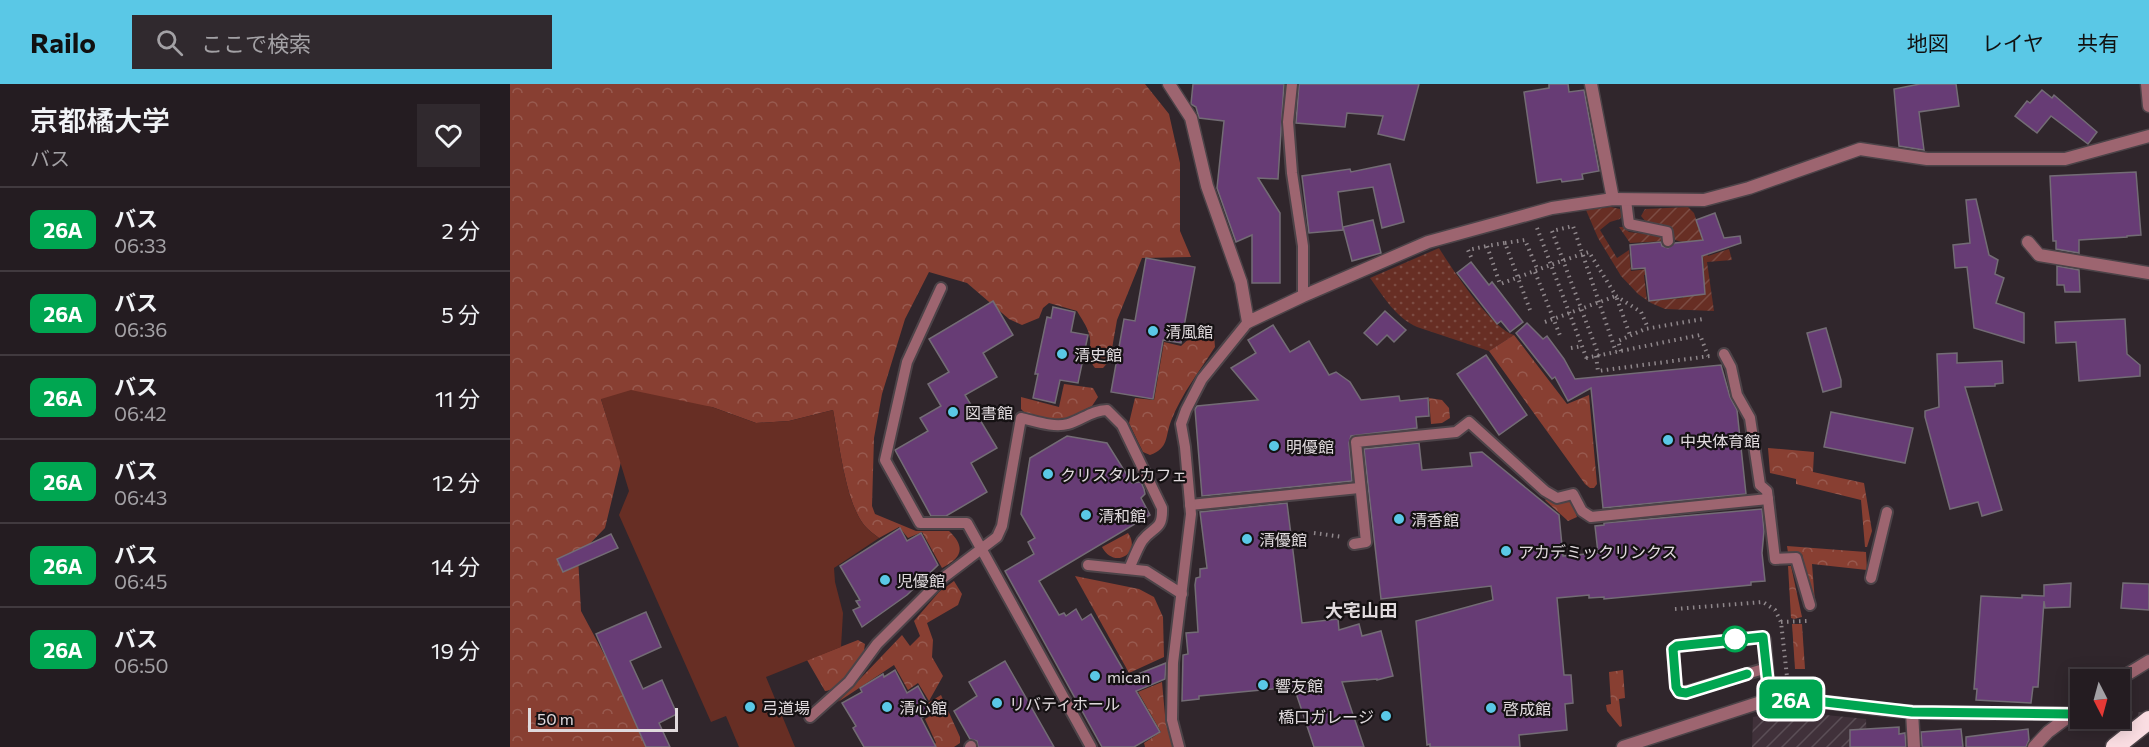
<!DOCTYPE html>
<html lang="ja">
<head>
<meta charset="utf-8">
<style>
  :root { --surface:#241c21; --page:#30292e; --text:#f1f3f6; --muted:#a3a1a5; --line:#413a3f; --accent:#5ac8e6 }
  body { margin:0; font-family:Commissioner,"Noto Sans JP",sans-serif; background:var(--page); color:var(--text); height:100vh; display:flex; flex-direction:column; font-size:22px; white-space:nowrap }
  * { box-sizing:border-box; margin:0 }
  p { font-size:20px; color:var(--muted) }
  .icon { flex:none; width:33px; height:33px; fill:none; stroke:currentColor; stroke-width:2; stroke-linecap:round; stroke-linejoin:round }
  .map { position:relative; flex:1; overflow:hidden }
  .details { display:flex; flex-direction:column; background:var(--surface); width:510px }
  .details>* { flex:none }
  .badge { padding:0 12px; border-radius:9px; font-size:21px; line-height:39px }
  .needle { width:39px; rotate:174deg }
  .tools { position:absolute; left:1560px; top:585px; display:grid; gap:12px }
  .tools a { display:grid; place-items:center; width:60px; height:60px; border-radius:0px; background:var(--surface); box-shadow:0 3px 15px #0003,0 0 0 2px var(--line); font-size:30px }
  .scale { position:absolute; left:18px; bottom:15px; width:150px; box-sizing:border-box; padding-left:6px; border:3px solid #e0dadd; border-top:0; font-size:16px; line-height:21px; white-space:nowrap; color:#e0dadd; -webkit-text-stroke:4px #151113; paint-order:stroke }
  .map>.badge { position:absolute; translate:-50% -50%; box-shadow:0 0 0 3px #fff }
  .round { display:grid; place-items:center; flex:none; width:63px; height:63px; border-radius:0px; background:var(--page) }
  .summary { display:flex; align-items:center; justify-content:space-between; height:102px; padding:0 30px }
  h1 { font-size:28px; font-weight:600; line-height:45px }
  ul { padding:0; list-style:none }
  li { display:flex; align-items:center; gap:18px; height:84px; padding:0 30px; border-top:2px solid var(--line) }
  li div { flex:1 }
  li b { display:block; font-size:22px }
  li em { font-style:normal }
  li .badge { min-width:66px; font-weight:700; text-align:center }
  header { display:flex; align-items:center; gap:36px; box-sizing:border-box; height:84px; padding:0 30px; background:var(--accent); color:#111 }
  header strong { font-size:28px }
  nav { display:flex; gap:33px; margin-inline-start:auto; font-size:21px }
  .search { width:420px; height:54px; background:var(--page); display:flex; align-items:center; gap:15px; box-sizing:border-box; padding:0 21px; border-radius:0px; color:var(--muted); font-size:22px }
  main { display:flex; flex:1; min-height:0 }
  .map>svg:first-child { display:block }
</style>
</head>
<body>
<header>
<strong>Railo</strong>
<div class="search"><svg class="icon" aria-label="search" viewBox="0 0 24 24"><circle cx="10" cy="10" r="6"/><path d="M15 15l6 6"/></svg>ここで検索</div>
<nav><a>地図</a><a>レイヤ</a><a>共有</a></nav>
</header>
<main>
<section class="details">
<div class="summary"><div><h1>京都橘大学</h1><p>バス</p></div><a class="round"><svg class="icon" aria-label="heart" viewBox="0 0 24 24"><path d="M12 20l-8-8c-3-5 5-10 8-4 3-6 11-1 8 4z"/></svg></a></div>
<ul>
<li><span class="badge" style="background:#00a651;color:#fff">26A</span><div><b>バス</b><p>06:33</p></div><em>2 分</em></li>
<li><span class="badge" style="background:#00a651;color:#fff">26A</span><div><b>バス</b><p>06:36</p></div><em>5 分</em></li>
<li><span class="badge" style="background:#00a651;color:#fff">26A</span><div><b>バス</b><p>06:42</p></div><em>11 分</em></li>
<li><span class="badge" style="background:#00a651;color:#fff">26A</span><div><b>バス</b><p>06:43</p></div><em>12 分</em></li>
<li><span class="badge" style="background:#00a651;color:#fff">26A</span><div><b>バス</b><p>06:45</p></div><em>14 分</em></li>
<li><span class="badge" style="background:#00a651;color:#fff">26A</span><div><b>バス</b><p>06:50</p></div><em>19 分</em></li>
</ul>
</section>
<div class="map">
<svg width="1639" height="663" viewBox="0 0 1639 663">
  <defs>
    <pattern id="industrial-furrows" width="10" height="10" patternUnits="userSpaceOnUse" patternTransform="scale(1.5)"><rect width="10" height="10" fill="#40313a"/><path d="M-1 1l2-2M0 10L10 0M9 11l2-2" fill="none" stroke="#5b4e56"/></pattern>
    <pattern id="grass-dots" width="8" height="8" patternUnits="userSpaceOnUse" patternTransform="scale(1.5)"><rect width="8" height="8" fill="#672e24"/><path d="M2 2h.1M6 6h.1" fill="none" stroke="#7c4c43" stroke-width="1.8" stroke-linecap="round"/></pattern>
    <pattern id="forest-crowns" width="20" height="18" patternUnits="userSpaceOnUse" patternTransform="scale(1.5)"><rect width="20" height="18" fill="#883f32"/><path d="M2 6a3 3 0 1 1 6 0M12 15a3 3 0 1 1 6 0" fill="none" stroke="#985a4f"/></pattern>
    <pattern id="garden-furrows" width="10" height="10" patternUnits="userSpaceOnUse" patternTransform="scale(1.5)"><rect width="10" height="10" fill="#672e24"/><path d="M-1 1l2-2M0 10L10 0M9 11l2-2" fill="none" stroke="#7c4c43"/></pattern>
  </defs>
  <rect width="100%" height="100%" fill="#30262c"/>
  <!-- industrial -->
  <path fill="url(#industrial-furrows)" d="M 1275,627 L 1356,635 L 1357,663 L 1242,663 L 1243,633 Z"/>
  <!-- grass -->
  <path fill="url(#grass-dots)" d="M 929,164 C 942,185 982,245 1004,251 L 979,267 L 907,243 C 885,233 874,213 860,194 Z"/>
  <!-- forest -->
  <g fill="url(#forest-crowns)">
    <path d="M 0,0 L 635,0 L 659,30 L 670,79 L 670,147 L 681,173 L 632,174 L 607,236 L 600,276 L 593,284 L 585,284 C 575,272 583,262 579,250 C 577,242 571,234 567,227 L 539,219 L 533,224 L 529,234 L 512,241 L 499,235 L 457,199 L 419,188 L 395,235 L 372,310 L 364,354 L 362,422 L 365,430 L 406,447 L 439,447 C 456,463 452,474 432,484 L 412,448 L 398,454 L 389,443 L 369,454 C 364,450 358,446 354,441 C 335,417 329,357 323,326 L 279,337 L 246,339 L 202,323 L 91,315 L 111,378 L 95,444 L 68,472 L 71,527 L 94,570 L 117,603 L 139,663 L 0,663 Z"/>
    <path d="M 694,246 L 704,251 L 705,263 C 689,288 672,309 661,337 C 655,353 659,364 640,371 L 633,368 L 619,339 L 625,314 L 644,316 L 654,258 L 671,262 L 684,250 Z"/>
    <path d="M 1004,251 L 1057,320 L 1079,311 L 1087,400 L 1084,404 L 1080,404 L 1075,400 L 979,267 Z"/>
    <path d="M 554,300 L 583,304 L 588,313 L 582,322 L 558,334 L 545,336 L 518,332 L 511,325 L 511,313 L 549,323 Z"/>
    <path d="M 919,314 L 932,316 L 939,324 L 940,334 L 932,339 L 921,340 Z"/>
    <path d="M 1258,364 L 1304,368 L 1303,388 L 1354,399 L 1362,447 L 1357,463 L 1355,463 L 1351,416 L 1286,400 L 1286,395 L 1260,389 Z"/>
    <path d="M 1039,412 L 1061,414 L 1067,433 L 1058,437 L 1035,416 Z"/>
    <path d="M 618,449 C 632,469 604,486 592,463 Z"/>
    <path d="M 1277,462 L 1356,468 L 1357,486 L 1302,480 L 1305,518 L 1303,519 L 1292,470 L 1278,469 Z"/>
    <path d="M 1278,482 L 1281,482 L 1292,533 L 1284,535 L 1281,534 Z"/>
    <path d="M 565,492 L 629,505 L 644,513 L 653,533 L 654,573 L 619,589 Z"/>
    <path d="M 444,497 L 452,510 L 448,521 L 417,539 L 423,556 L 422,573 L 433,592 L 419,617 L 408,599 L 398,606 L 384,581 L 328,618 L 392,551 L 400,562 L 410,552 L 404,537 L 429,508 Z"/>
    <path d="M 1282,540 L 1292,540 L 1295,585 L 1285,585 Z"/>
    <path d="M 348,556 L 355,560 C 354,565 354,571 352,575 C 348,586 326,607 315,607 L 297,576 Z"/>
    <path d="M 1113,586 L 1115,614 L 1109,615 L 1112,642 L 1110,643 L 1097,627 L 1096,621 L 1101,620 L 1099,588 Z"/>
    <path d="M 652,598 L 655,631 L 663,663 L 635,663 L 634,659 L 651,648 L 628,608 Z"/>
    <path d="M 431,611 L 450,653 L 450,659 L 444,663 L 420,663 L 426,659 L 415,635 L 424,630 L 418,619 Z"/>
  </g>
  <!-- garden -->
  <g fill="url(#garden-furrows)">
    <path d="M 1101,123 L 1110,125 L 1112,131 L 1110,135 L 1100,138 L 1090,146 L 1107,174 L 1119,166 L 1121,187 L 1146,184 L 1146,189 L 1134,191 L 1137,217 L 1173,214 L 1171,190 L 1178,186 L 1194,184 L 1192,163 L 1165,156 L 1162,146 L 1136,138 L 1131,132 L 1135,125 L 1178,123 L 1184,129 L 1198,172 L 1219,165 L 1222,176 L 1197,178 L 1204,227 L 1155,225 L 1141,219 L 1128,210 L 1111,192 L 1088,154 L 1076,126 Z"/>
    <path d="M 1109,143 L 1113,143 L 1119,148 L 1152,152 L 1155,157 L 1120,159 Z"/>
  </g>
  <!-- pitch -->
  <path fill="#672e24" d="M 121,306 L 202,323 L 246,339 L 279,337 L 323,326 C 329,357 335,417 354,441 C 358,446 364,450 369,454 L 324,484 L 325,498 L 333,529 L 331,563 L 256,593 L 285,663 L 229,663 L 216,632 L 201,638 L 109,431 L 119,407 L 91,315 Z"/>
  <!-- building -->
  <g fill="#673c75" stroke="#736c75" stroke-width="1.5">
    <path d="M 683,0 L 774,0 L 768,95 L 748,94 L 770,129 L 770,199 L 742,199 L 742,151 L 726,158 L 707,104 L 714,37 L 689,34 L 686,23 L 681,20 Z"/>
    <path d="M 789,0 L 909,0 L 894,56 L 868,50 L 873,32 L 837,29 L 835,43 L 786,39 Z"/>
    <path d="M 1039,0 L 1058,0 L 1059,8 L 1074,6 L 1089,87 L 1072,90 L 1073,95 L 1052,98 L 1051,95 L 1027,99 L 1014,8 L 1039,4 Z"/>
    <path d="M 1410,0 L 1446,0 L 1449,22 L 1409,28 L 1414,66 L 1389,62 L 1384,5 Z"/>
    <path d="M 1532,6 L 1542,14 L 1544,11 L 1587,48 L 1578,60 L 1541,32 L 1527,49 L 1505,32 L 1517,17 L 1520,19 Z"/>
    <path d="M 880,80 L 894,138 L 872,144 L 863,103 L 828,108 L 833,146 L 799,149 L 792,92 L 840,85 L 841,88 Z"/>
    <path d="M 1626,88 L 1631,151 L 1617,152 L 1617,153 L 1569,156 L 1569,169 L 1546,165 L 1546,157 L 1543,157 L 1540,92 Z"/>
    <path d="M 1466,115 L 1479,171 L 1488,176 L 1485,190 L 1494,194 L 1486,219 L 1514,229 L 1514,259 L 1464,244 L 1457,183 L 1445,184 L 1443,161 L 1460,159 L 1456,116 Z"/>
    <path d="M 1205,129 L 1214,154 L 1230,152 L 1231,159 L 1192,172 L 1195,210 L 1139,217 L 1135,184 L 1122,185 L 1120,161 L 1151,158 L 1152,162 L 1158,164 L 1165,159 L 1193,156 L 1186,136 Z"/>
    <path d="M 863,136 L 871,169 L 842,177 L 833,143 Z"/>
    <path d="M 636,174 L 685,183 L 671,259 L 653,256 L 643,315 L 601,308 L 614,235 L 625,237 Z"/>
    <path d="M 961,178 L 979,201 L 982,198 L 1013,238 L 1000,248 L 991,237 L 987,240 L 947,189 Z"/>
    <path d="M 1547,182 L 1569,186 L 1570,208 L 1555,208 L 1554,201 L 1547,201 Z"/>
    <path d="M 483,217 L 503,251 L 473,269 L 487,293 L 455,311 L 487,364 L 461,379 L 477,408 L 436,432 L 421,432 L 385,366 L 418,347 L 410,334 L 431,322 L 418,300 L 439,288 L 419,255 Z"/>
    <path d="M 543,223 L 565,228 L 561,248 L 578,251 L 568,299 L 550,296 L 545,319 L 523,314 L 528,290 L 525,290 L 537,233 L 541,234 Z"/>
    <path d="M 875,227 L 896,246 L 884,258 L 877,251 L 867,261 L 854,249 Z"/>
    <path d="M 1615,235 L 1617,270 L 1630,281 L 1630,292 L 1569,297 L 1566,258 L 1546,259 L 1545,238 Z"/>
    <path d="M 1017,239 L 1033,255 L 1037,252 L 1054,275 L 1065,295 L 1211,281 L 1220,313 L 1227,326 L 1236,410 L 1093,424 L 1081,304 L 1058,317 L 1045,293 L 1042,295 L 1006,249 Z"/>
    <path d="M 763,241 L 780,268 L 799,257 L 819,291 L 826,288 L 840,298 L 851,316 L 889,312 L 890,317 L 918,314 L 919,332 L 906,333 L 907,344 L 841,352 L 839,359 L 842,397 L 692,412 L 685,325 L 687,322 L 748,316 L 721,284 L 746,269 L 738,256 Z"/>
    <path d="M 1316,244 L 1331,296 L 1331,303 L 1313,308 L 1297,249 Z"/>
    <path d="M 1447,269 L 1447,279 L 1492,277 L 1493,299 L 1485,300 L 1485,302 L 1455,303 L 1492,426 L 1472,432 L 1468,418 L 1440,425 L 1415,333 L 1415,327 L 1429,323 L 1427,270 Z"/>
    <path d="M 976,271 L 1017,331 L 989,351 L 947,290 Z"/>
    <path d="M 1321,328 L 1403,344 L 1395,379 L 1314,363 Z"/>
    <path d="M 557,352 L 597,359 L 622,399 L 631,398 L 634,405 L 635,410 L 631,414 L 640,431 L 529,497 L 549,531 L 554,529 L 556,532 L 566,525 L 572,536 L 581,530 L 618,594 L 656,579 L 655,595 L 626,607 L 650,648 L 624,663 L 592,663 L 495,487 L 524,470 L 518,458 L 525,454 L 511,430 L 520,374 Z"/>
    <path d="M 909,359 L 912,386 L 962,382 L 960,369 L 972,368 L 1049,431 L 1053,472 L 1088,469 L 1085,442 L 1094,441 L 1094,439 L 1252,425 L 1254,447 L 1252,469 L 1255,497 L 1241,498 L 1241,501 L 1094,515 L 1094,513 L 1079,514 L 1079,511 L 1047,514 L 1054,591 L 1061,591 L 1063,619 L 1055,620 L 1057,646 L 1009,651 L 1010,663 L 920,663 L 920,660 L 917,661 L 906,537 L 983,516 L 981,502 L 871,515 L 854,365 Z"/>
    <path d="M 777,419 L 792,539 L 828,535 L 829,546 L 849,540 L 852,552 L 871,547 L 883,592 L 867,596 L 867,595 L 832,598 L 854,663 L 804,663 L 784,603 L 689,612 L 689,615 L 672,617 L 673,571 L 678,570 L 676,549 L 688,548 L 685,501 L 686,494 L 690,493 L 690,485 L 697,484 L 690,428 Z"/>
    <path d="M 390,444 L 397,457 L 411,449 L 428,481 L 397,511 L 352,543 L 343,526 L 350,523 L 346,517 L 350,516 L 330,482 Z"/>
    <path d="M 101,450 L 108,464 L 53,488 L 47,475 Z"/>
    <path d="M 1561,499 L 1560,523 L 1535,524 L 1534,517 L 1528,603 L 1523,603 L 1521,619 L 1466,616 L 1467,605 L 1464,605 L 1471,512 L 1512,514 L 1512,511 L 1534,512 L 1534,501 Z"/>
    <path d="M 1613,499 L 1639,500 L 1639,526 L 1611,524 Z"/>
    <path d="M 136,528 L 151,563 L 120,577 L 133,605 L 152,596 L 167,630 L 149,639 L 160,663 L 136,663 L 86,550 Z"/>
    <path d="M 495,577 L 544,663 L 468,663 L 467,657 L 460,655 L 444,627 L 467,612 L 459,598 Z"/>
    <path d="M 385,586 L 397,609 L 408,602 L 422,628 L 411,634 L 426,663 L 354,663 L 343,644 L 346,642 L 332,619 L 352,608 L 350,604 L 373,590 L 374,593 Z"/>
    <path d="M 1389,643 L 1389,650 L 1395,649 L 1396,663 L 1340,663 L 1340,646 Z"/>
    <path d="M 1451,645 L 1453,663 L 1412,663 L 1411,648 Z"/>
    <path d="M 1518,645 L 1519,656 L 1516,663 L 1456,663 L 1456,653 Z"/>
  </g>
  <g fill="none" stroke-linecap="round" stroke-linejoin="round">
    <!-- street-tunnel -->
    <path stroke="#4a4147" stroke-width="12" stroke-dasharray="12 6" stroke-linecap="butt" d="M 1610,632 L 1639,635"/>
    <defs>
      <g id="lane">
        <path d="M 782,0 L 778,38 L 782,89 L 793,162 L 793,212"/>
        <path d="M 1116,116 L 1119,140 L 1157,148 L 1158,157"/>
        <path d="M 431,204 L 397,278 L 375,376 L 410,439 L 457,439 L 581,663"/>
        <path d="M 1214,270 L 1221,283 L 1227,311 L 1240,334 L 1250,401 L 1257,407 L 1265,475 L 1286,474 L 1300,521"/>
        <path d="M 680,421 L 849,404"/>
        <path d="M 844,460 L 856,458 L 846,358 L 946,348 L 959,338 L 1035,407 L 1047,414 L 1063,410 L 1072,427 L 1081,433 L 1258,415"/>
        <path d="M 578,481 L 636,487 L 672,510"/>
        <path d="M 1361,494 L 1377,428"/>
        <path d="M 1257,584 L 1172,609 L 1169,608 L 1166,603 L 1163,567 L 1167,562 L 1253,553 L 1255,556 L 1260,617"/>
        <path d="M 300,633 L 339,598 L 367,560 L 433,494 L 487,453 L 492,442 L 511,334 C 525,337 543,344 558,340 C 572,336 582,326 597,326 L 612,341 L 652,424 C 653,447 643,442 632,457 C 627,465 623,476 619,485"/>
        <path d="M 460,663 L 461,662"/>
        <path d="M 669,663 L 662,636 L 663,579 L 681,430 L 675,363 L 671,340 L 676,326 L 692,295 L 738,238"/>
      </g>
      <g id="street">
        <path d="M 659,0 L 681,34 L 697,102 L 731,198 L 738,238 L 793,212 L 918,158 L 1042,124 L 1103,115 L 1194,116 L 1239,104 L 1350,65 L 1417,75 L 1555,75 L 1639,52"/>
        <path d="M 1081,0 L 1103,115"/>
        <path d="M 1637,0 L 1639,22"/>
        <path d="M 1518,158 L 1529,171 L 1639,189"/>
        <path d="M 1608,596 L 1639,577"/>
        <path d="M 1402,628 L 1404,663"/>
        <path d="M 1113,663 L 1248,619 C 1301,610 1352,626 1404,628 C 1460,631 1515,628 1570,630"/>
        <path d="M 1524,663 L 1538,648 L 1562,630"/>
      </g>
      <path id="highway" d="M 1605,663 L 1639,636"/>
    </defs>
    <!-- lane casing -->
    <use href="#lane" stroke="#4c4348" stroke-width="14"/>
    <!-- street casing -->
    <use href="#street" stroke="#4c4348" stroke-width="15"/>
    <!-- highway casing -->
    <use href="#highway" stroke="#4c4348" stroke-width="21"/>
    <!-- path -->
    <g stroke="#8f878b" stroke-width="4" stroke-dasharray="1.5 4.5" stroke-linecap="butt">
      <path d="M 1027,144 L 1078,278"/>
      <path d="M 995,159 L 1015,156 L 1028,187"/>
      <path d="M 961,173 L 958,166 L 977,162"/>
      <path d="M 1025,188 L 1051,254"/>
      <path d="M 1020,226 L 995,159 L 977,162 L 990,200 C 1020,189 1049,177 1079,168 L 1106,212 L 1131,228 L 1138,244"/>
      <path d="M 1035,238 L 1106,212 L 1120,251"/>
      <path d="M 1061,264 L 1072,262"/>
      <path d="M 1111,267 L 1108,257 L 1135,245 L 1193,235"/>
      <path d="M 1086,272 L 1088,287 L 1200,272"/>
      <path d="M 1089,272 L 1042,147 L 1063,142 L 1106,268"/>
      <path d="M 1076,274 L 1190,251 L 1198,272"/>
      <path d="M 804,449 L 833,453"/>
      <path d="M 1165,525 L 1253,518 L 1265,526 L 1271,538 L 1278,602"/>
      <path d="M 1271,538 L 1297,537"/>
    </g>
    <!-- lane -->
    <use href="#lane" stroke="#9d6570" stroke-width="10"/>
    <!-- street -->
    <use href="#street" stroke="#9d6570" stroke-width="12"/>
    <!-- highway -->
    <use href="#highway" stroke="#fadde2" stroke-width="18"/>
  </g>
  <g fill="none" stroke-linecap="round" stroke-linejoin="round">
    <defs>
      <path id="line" d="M 1237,590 L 1176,609 L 1169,608 L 1166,603 L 1163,565 L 1167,562 L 1253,553 L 1260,617 L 1289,615 L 1402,628 L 1562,630 L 1570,624"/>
    </defs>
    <!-- line casing -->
    <use href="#line" stroke="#fff" stroke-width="14"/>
    <!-- line -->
    <use href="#line" stroke="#00a651" stroke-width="9"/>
  </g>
  <!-- markers -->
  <g fill="#5ac8e6" stroke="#151113" stroke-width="2">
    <circle cx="643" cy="247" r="6"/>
    <circle cx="552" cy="270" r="6"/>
    <circle cx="443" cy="328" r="6"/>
    <circle cx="1158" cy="356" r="6"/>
    <circle cx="764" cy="362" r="6"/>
    <circle cx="538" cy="390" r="6"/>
    <circle cx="576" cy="431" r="6"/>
    <circle cx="889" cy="435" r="6"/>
    <circle cx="737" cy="455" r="6"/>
    <circle cx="996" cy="467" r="6"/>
    <circle cx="375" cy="496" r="6"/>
    <circle cx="585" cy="592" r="6"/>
    <circle cx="753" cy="601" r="6"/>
    <circle cx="487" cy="619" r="6"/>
    <circle cx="240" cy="623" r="6"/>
    <circle cx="377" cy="623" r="6"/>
    <circle cx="981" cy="624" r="6"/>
    <circle cx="876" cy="632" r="6"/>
  </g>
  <circle fill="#fff" stroke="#00a651" stroke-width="3" cx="1225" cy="555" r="12"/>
  <g text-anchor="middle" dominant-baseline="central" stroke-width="4.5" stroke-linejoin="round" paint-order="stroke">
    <!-- poi labels -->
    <g font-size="16" fill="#e0dadd" stroke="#151113" text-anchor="start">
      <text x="655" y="247">清風館</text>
      <text x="564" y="270">清史館</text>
      <text x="455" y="328">図書館</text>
      <text x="1170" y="356">中央体育館</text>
      <text x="776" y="362">明優館</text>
      <text x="550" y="390">クリスタルカフェ</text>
      <text x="588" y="431">清和館</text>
      <text x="901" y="435">清香館</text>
      <text x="749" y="455">清優館</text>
      <text x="1008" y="467">アカデミックリンクス</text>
      <text x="387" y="496">児優館</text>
      <text x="597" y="592">mican</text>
      <text x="765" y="601">響友館</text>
      <text x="499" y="619">リバティホール</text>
      <text x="252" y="623">弓道場</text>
      <text x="389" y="623">清心館</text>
      <text x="993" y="624">啓成館</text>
      <text x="864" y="632" text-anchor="end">橋口ガレージ</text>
    </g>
    <!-- neighbourhood labels -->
    <g font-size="18" font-weight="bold" fill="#e0dadd" stroke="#151113">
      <text x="851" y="526">大宅山田</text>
    </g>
  </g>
</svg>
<div class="tools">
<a><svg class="needle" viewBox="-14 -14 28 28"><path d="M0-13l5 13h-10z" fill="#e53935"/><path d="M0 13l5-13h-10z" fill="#a3a1a5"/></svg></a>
</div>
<div class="scale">50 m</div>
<b class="badge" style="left:1281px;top:615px;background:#00a651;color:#fff">26A</b>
</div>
</main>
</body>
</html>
